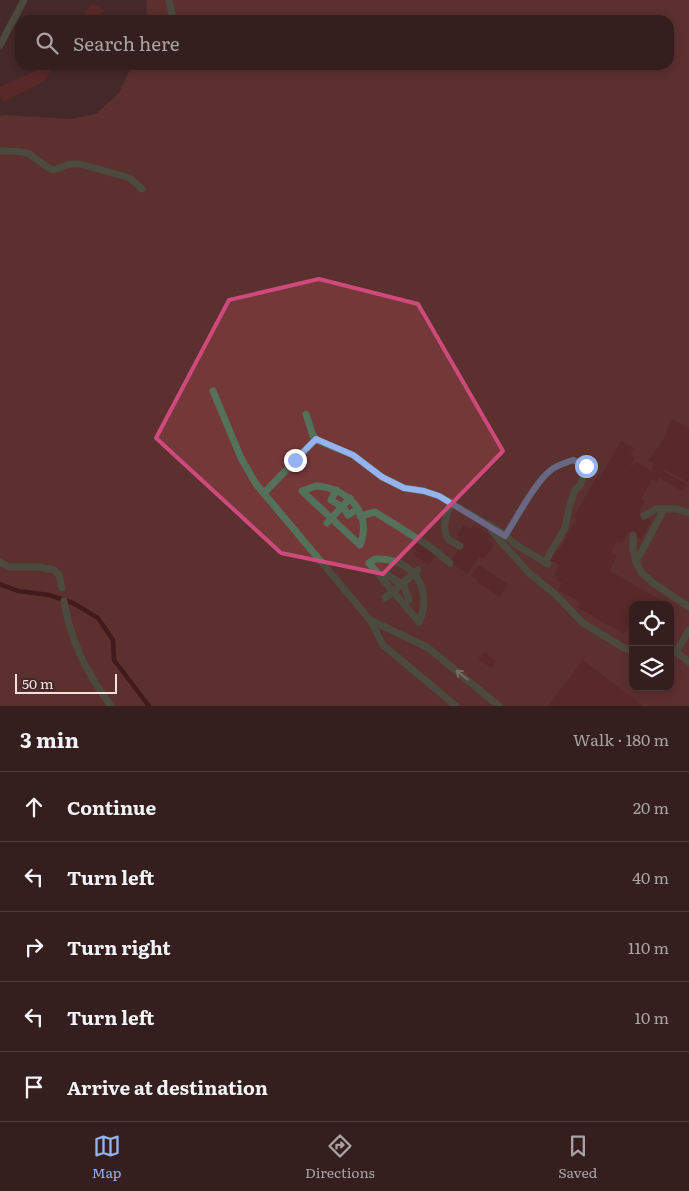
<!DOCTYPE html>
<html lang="en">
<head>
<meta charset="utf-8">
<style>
	body { margin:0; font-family:Literata,serif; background:#3c2727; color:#f1f3f6 }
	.controls { position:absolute; right:15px; bottom:15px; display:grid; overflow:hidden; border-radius:10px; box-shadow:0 2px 8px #0003 }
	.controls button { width:45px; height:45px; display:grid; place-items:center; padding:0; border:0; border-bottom:1px solid #4e3d3c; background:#341f1e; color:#f1f3f6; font:25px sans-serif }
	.scale { position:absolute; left:15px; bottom:12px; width:102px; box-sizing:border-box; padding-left:5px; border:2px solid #f2dfde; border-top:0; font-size:14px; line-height:18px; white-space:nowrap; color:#f2dfde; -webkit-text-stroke:4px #452928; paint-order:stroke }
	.stop { position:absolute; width:15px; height:15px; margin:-11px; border:4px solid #95b2f1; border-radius:50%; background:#fff }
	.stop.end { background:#95b2f1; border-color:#fff; box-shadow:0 1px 5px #0008 }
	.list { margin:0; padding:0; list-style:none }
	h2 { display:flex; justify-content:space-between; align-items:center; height:65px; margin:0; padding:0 20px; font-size:21px }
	h2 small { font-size:16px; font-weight:400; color:#a9a2a4 }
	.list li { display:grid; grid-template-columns:32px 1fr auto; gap:15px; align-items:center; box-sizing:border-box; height:70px; padding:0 20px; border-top:1px solid #4e3d3c }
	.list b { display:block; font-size:19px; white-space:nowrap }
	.list em { font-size:16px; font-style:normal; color:#a9a2a4 }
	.icon { flex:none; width:28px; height:28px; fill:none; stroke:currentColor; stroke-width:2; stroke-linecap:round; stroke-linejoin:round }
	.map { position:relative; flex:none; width:689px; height:706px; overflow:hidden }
	.search { position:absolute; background:#341f1e; box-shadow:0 2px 8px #0003; left:15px; right:15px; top:15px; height:55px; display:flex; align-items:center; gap:12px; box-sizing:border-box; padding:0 18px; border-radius:15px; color:#a9a2a4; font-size:19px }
	.sheet { height:415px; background:#341f1e }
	nav { display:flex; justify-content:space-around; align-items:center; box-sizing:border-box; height:70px; border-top:1px solid #4e3d3c; background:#341f1e; font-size:14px; color:#a9a2a4 }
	nav a { display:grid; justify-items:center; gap:2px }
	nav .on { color:#95b2f1 }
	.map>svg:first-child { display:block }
	.green { fill:#753839; fill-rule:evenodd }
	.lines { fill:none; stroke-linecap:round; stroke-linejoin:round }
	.stream { stroke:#41080e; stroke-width:4.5 }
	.building { fill:#722629 }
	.lane { stroke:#54715a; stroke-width:7 }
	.oneway { stroke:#bbb8b0 }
	.route { stroke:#95b2f1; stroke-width:6 }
	.marked { fill:none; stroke:#ce4a7c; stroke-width:4; stroke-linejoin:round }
</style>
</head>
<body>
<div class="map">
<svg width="689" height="706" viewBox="0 0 689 706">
	<rect width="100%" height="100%" fill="#452928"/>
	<path class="green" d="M147 0H689V706H0V116L4 115 70 119 96 114 119 93 132 65H669V20H146ZM633 605H670V687H633Z"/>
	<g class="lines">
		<polyline class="stream" points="0,584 18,591 49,595 73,603 98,618 113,640 114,660 149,706"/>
	</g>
	<g class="building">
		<polygon points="92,3 104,10 98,20 81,20"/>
		<polygon points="39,65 54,65 44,82 3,102 0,96 0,87 35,71"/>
		<polygon points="672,419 689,428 689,483 664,469 663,471 687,484 682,491 659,478 657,482 652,479 641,499 645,501 639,513 651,520 641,539 628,532 622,543 617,541 611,553 617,556 610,571 662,601 660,605 633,605 633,618 624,634 577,607 580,602 558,590 562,583 557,580 558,577 554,575 559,565 550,560 557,549 559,551 577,518 574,516 598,475 601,476 621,441 634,448 630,454 635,457 630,465 632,466 636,462 651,470 654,463 649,460 668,432 666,431"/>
		<polygon points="464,525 471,529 474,525 492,536 489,541 494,544 484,559 479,556 468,574 450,562 461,546 456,543 460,537 457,535"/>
		<polygon points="415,541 437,553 429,565 414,555 417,551 411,547"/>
		<polygon points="479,565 508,584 499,597 477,582 478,580 471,576"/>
		<polygon points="484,652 496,661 492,668 478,659"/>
		<polygon points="583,660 643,706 548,706"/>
	</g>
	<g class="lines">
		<g class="lane">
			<polyline points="169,0 173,19"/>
			<polyline points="0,45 24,0"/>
			<path d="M0 151C9 151 20 150 29 154 37 158 43 166 53 170L70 164H80L130 178 142 189"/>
			<polyline points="213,391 241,458 256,484 370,620 383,645 456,706"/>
			<polyline points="306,414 313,436 319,441 353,455 382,477 404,488 424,491 439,496 498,530 518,546 548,564"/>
			<path d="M316 486C347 488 373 513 360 545L302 491Z"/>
			<polyline points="336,490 331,500 344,508 348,515 358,509"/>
			<polyline points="264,493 316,439"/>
			<path d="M451 504C446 514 441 530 449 540 452 542 457 544 460 546"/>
			<polyline points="689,513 677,509 664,509 636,562 642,573 653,583 689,607"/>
			<polyline points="360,516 375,512 429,546 450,563"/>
			<polyline points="644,516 656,509 664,509"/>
			<polyline points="327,523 350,498"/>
			<polyline points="491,529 502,543 530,574 555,594 583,623 624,648 633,651"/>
			<polyline points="633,535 633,550 636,562"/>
			<path d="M505 536C516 519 536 481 551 470 557 465 565 463 573 460L586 466 581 484 575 490 569 508 565 528 545 562"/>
			<path d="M375 559C412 557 434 588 419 622L369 563Z"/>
			<polyline points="0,562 9,567 38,567 54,570 59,575 62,588"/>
			<polyline points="388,575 404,586 409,600"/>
			<polyline points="385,598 418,570"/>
			<path d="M64 601C70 640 87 674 111 706"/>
			<polyline points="370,620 427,647 499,706"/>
			<polyline points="689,630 676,652 689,662"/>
		</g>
	</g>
	<defs><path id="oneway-shaft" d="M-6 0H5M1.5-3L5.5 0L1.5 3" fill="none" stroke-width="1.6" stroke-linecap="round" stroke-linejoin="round" transform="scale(1.25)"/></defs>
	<use class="oneway" href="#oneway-shaft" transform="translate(462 675) rotate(-141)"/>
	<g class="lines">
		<path class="route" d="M295 460 316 439 353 455 382 477 404 488 424 491 439 496 505 536C516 519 536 481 551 470 557 465 565 463 573 460L586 466"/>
	</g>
	<path d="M0 0H689V706H0ZM319 279 418 304 503 451 383 574 281 553 156 438 229 300Z" fill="#452928" fill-opacity=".55" fill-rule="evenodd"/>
	<path class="marked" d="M319 279 418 304 503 451 383 574 281 553 156 438 229 300Z"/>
</svg>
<div class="controls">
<button><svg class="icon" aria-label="locate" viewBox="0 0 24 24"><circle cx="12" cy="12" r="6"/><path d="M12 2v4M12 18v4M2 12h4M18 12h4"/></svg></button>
<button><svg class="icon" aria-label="layers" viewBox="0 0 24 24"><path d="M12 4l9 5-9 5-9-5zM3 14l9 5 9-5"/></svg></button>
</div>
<div class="scale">50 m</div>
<div class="stop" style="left:586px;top:466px"></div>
<div class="stop end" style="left:295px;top:460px"></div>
<div class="search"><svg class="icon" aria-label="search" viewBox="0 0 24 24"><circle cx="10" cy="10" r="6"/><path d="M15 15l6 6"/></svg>Search here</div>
</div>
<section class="sheet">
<h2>3 min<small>Walk · 180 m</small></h2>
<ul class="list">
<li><svg class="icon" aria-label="ahead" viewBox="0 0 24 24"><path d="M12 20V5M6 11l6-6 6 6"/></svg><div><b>Continue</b></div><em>20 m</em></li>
<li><svg class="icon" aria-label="left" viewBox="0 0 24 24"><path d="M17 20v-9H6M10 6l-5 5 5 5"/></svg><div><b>Turn left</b></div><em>40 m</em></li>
<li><svg class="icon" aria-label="right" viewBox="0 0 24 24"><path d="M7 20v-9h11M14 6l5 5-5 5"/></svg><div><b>Turn right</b></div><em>110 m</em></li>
<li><svg class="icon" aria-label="left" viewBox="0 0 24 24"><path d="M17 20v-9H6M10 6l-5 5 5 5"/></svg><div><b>Turn left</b></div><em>10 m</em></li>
<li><svg class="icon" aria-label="arrive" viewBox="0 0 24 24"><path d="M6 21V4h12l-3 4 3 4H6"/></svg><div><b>Arrive at destination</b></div></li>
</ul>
</section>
<nav>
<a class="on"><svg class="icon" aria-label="map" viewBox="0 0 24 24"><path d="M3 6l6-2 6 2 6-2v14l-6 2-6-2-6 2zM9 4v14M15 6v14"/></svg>Map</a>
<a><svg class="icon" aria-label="directions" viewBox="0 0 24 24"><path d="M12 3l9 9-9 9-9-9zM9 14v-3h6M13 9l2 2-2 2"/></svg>Directions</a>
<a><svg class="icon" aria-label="saved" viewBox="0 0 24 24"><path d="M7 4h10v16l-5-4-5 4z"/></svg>Saved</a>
</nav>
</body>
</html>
